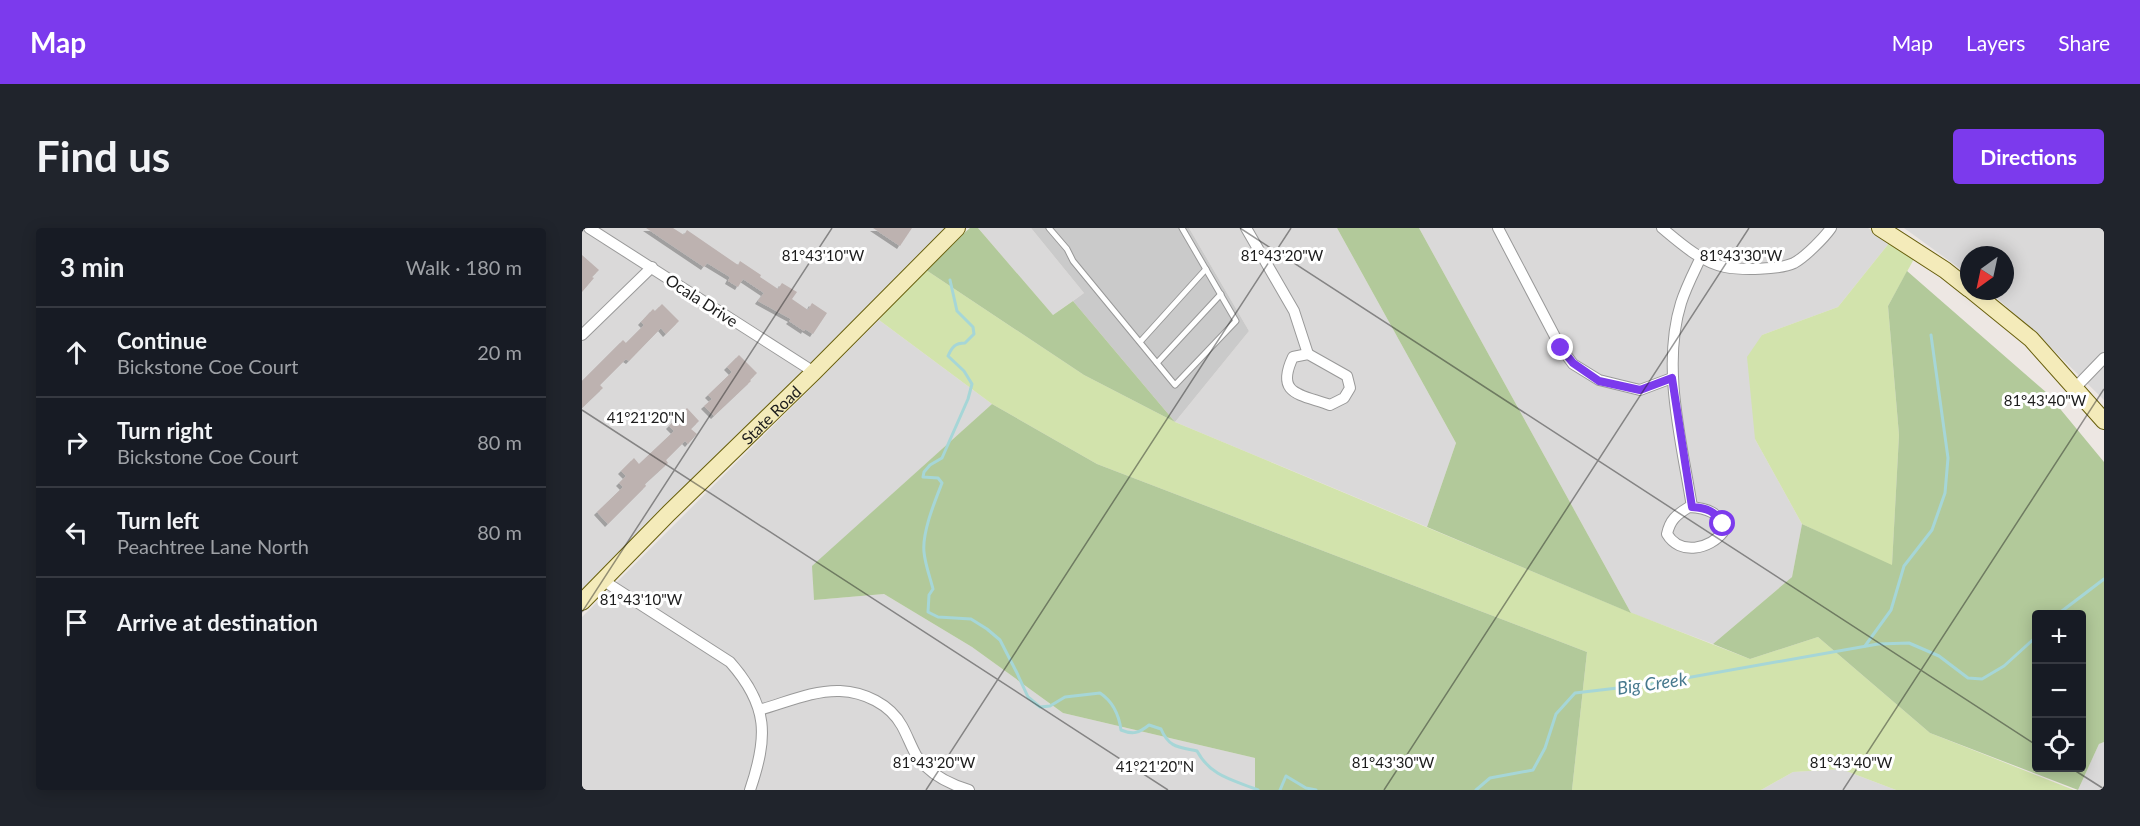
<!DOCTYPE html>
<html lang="en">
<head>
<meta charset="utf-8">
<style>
	body { margin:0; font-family:Lato,sans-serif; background:#20242c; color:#f1f3f6 }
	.controls { position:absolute; right:18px; bottom:18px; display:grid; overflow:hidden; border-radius:6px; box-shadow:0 3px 15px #0003 }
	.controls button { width:54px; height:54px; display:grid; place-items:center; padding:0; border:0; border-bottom:2px solid #363941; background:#171b24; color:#f1f3f6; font:30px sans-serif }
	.compass { position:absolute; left:1378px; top:18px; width:54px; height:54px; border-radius:50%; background:#171b24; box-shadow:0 3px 15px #0003; rotate:213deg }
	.stop { position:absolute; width:18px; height:18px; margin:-14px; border:4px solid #7c3aed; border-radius:50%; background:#fff }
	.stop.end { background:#7c3aed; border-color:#fff; box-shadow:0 2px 6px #0008 }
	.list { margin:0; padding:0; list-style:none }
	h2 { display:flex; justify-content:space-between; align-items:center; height:78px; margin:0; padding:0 24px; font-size:26px }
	h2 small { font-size:20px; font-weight:400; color:#9ea1a6 }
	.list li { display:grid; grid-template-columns:39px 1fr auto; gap:18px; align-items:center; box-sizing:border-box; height:90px; padding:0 24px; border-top:2px solid #363941 }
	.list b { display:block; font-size:22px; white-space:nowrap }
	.list p { margin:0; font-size:20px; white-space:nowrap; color:#9ea1a6 }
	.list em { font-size:20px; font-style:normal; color:#9ea1a6 }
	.icon { flex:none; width:33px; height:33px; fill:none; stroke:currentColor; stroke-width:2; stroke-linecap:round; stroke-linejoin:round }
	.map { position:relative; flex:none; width:1522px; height:562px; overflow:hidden; border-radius:6px }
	header { display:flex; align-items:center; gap:36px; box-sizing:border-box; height:84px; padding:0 30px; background:#7c3aed; color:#fff }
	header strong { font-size:28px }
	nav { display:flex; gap:33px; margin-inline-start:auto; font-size:21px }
	.intro { display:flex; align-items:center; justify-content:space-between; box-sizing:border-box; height:144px; padding:0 36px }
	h1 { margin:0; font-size:42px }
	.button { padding:15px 27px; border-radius:6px; background:#7c3aed; color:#fff; font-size:21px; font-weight:700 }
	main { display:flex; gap:36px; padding:0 36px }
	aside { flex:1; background:#171b24; border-radius:6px; box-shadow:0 3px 15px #0003 }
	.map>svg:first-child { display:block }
	.residential { fill:#dad9d9 }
	.religious { fill:#cacaca }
	.grass { fill:#d2e3ac }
	.forest { fill:#b2c99a; fill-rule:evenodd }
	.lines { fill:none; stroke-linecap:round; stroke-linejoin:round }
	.stream { stroke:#a6d6d7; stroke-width:3 }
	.building { fill:#bdb2b0; filter:url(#shadow) }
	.lane-casing { stroke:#999; stroke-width:7 }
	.street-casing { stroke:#999; stroke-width:12 }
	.secondary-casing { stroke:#69600d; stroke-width:18 }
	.lane { stroke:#fff; stroke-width:5 }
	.street { stroke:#fff; stroke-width:10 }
	.secondary { stroke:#f4ebba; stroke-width:16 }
	.route { stroke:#7c3aed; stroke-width:8 }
	.ticks { fill:none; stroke:#1c1c1c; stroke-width:1.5; stroke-opacity:0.45 }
	.labels { text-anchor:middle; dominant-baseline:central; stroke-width:6; stroke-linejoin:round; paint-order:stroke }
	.street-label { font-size:16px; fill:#1c1c1c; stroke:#fff }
	.water-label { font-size:18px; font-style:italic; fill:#47798e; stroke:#fff }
	.ticks-label { font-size:15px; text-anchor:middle; fill:#1c1c1c; stroke:#fff; stroke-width:6; stroke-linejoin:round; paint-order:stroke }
</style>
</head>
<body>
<header>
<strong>Map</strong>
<nav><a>Map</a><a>Layers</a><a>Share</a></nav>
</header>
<div class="intro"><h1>Find us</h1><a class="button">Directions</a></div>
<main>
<aside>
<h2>3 min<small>Walk · 180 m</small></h2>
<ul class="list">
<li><svg class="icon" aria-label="ahead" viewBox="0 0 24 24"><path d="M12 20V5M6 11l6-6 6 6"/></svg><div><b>Continue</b><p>Bickstone Coe Court</p></div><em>20 m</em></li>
<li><svg class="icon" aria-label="right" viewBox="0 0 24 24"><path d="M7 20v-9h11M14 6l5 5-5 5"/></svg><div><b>Turn right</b><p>Bickstone Coe Court</p></div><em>80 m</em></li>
<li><svg class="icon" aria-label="left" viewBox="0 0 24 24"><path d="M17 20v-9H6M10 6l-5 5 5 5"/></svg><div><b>Turn left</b><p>Peachtree Lane North</p></div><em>80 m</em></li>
<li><svg class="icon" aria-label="arrive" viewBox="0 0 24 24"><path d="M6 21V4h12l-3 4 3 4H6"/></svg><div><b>Arrive at destination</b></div></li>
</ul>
</aside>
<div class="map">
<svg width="1522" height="562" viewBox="0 0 1522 562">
	<defs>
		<filter id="shadow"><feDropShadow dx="-3" dy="3" stdDeviation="0" flood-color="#0004"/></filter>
	</defs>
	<rect width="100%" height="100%" fill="#ede7e3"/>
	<g class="residential">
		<polygon points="0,0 370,0 304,61 0,361"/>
		<polygon points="396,0 449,0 502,65 471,87"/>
		<polygon points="607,0 755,0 874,215 845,299 593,194 667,103"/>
		<polygon points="837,0 1286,0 1308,14 1256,79 1180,107 1173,211 1220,296 1210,349 1131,416 1049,385"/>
		<polygon points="1322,0 1522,0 1522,172 1457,108 1407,63 1423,63 1423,27 1387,27 1387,47"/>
		<polygon points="297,92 410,176 231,338 232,372 302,366 390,419 481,485 673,530 673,562 0,562 0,389"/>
		<polygon points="1522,514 1522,562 1496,562 1517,516"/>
		<polygon points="1259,541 1314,562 1179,562 1211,544"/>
	</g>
	<polygon class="religious" points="449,0 607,0 667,103 593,194 491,73 502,65"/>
	<g class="grass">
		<polygon points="1308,14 1332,31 1306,78 1317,207 1310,338 1220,296 1173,211 1165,129 1180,107 1256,79"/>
		<polygon points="341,40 502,147 593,194 1040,381 1168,431 1236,409 1348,505 1492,562 1314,562 1259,541 1211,544 1179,562 990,562 1005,424 515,236 410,176 297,92"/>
	</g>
	<g class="forest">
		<polygon points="388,0 396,0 471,87 491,73 593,194 502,147 341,40"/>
		<polygon points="755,0 837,0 1049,385 845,299 874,215"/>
		<path d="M1325 43 1465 165 1522 234V514L1517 516 1496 562 1348 505 1236 409 1168 431 1131 416 1210 349 1220 296 1310 337 1317 207 1306 78ZM1500 386V540H1454V386Z"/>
		<polygon points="410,176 515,236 1005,424 990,562 673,562 673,530 481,485 390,419 302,366 232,372 230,338"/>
	</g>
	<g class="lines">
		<g class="stream">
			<path d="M368 52 375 83 391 99 392 106 383 115C373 115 370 119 366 128L382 143 390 156 386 171 360 230 348 237 342 244 341 249 356 250 360 255C353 273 340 304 342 324 343 336 348 349 351 361L347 367 346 384 356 389 389 391 405 401 418 412 435 445 446 469 458 479 468 478 483 469 518 465C530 473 537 487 539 502 551 507 557 505 567 497L579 501C587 520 597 519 615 523 629 549 652 552 676 562"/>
			<polyline points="1476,386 1522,351"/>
			<polyline points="1283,418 1309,382 1322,338 1350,302 1363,265 1366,230 1349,107"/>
			<polyline points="698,562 704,548 724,560 734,562"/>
			<polyline points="894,562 908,550 951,542 963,520 974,486 993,465 1070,456 1296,416 1327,415 1357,428 1386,450 1400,451 1422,438 1454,409"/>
		</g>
	</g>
	<g class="building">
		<polygon points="64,0 91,0 102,7 105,2 156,37 158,33 179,47 178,49 196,61 200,55 215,64 210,71 226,82 230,75 245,85 231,106 223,101 222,103 207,93 209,91 176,73 182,65 161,51 156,59 146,53 148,49 125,35 122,39"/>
		<polygon points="291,0 330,0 318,18"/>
		<polygon points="0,27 17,42 10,49 12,50 0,64"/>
		<polygon points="80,76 97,93 84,106 79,100 47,133 44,131 18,157 21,160 0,180 0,153 41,112 44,115 62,97 59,94 71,81 73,83"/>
		<polygon points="157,127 175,145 168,152 169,153 132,188 122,178 130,171 126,167 150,144 145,139"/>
		<polygon points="105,180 117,193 109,201 115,206 106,216 103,213 84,232 86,235 63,256 64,258 26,296 15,284 41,259 37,255 44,248 39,243 52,230 57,236 92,203 87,198"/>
	</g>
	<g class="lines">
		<g class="lane-casing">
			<g id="lane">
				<polyline points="467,0 485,21 491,33 593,157 654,93 600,0"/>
				<polyline points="558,114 624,41"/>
				<polyline points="575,135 639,66"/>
			</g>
		</g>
		<g class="street-casing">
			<g id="street">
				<polyline points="7,0 232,144"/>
				<polyline points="664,0 712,83 726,126"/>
				<polyline points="916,0 979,120 991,136 1017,152 1058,162 1090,150"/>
				<path d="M1080 0C1098 15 1119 34 1143 39 1159 42 1197 42 1212 35 1223 29 1242 10 1249 0"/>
				<polyline points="0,107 70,39"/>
				<path d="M726 126 765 148 768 160 762 170 748 177C718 166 693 167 711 129Z"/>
				<polyline points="1493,160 1522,130"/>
				<path d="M1107 279C1124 280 1140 284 1141 304 1128 321 1098 328 1085 306 1088 292 1094 287 1107 279Z"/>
				<path d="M1110 279C1100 215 1079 139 1099 75 1104 59 1112 44 1119 29"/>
				<path d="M22 353 148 434C187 478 186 509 168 562"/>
				<path d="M177 482C203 475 231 462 258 463 282 464 308 476 320 498 325 507 329 518 334 527 346 545 367 556 387 562"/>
			</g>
		</g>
		<g class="secondary-casing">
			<g id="secondary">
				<polyline points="1298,0 1363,42 1387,61"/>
				<polyline points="1390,63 1449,111 1522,193"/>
				<path id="s1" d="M0 374 87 285 232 144 375 0"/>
			</g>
		</g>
		<use href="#lane" class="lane"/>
		<use href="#street" class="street"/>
		<use href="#secondary" class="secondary"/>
	</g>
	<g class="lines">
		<path class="route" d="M979 120 991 135 1017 153 1058 162 1090 150 1110 279C1125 280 1133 283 1141 296"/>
	</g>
	<path class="ticks" d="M658 0 1454 517M0 182 586 562M0 384 250 0M1489 540 1522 561M344 562 709 0M802 562 1167 0M1261 562 1522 161"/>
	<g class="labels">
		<g class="street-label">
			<text transform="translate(120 72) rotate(33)">Ocala Drive</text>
			<text stroke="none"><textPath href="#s1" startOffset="266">State Road</textPath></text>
		</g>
		<g class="water-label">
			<text transform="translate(1070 455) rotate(-8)">Big Creek</text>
		</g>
	</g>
	<g class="ticks-label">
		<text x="241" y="33">81°43'10"W</text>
		<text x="700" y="33">81°43'20"W</text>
		<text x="1159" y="33">81°43'30"W</text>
		<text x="1463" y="178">81°43'40"W</text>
		<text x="64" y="195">41°21'20"N</text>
		<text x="59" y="377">81°43'10"W</text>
		<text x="352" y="540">81°43'20"W</text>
		<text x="811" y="540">81°43'30"W</text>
		<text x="1269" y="540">81°43'40"W</text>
		<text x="573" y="544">41°21'20"N</text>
	</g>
</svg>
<div class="controls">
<button>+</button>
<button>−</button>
<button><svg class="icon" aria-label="locate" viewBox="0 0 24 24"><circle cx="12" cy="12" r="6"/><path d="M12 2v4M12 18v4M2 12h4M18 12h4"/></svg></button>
</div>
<svg class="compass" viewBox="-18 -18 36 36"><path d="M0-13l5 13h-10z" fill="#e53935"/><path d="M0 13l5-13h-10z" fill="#9ea1a6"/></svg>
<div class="stop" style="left:1141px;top:296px"></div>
<div class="stop end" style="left:979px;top:120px"></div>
</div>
</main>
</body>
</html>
